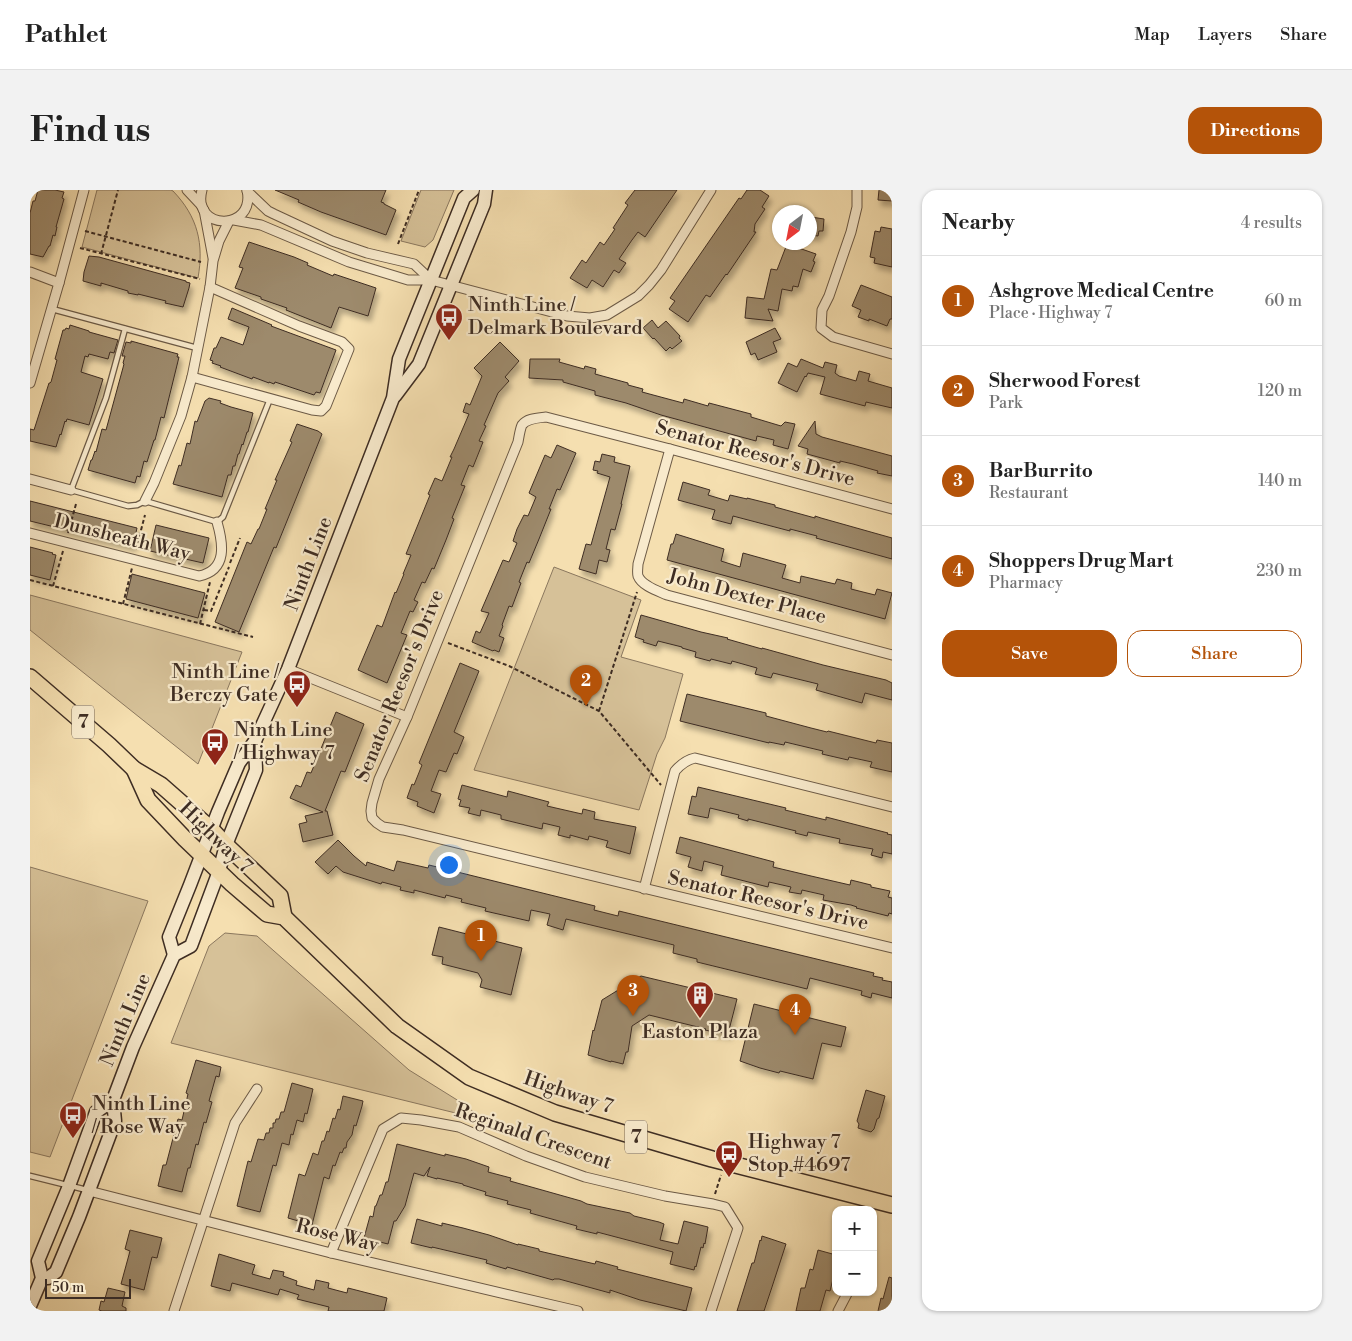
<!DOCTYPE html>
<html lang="en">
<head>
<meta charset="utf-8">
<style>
	body { margin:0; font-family:"Libre Bodoni",serif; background:#f2f2f2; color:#222 }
	.controls { position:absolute; right:15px; bottom:15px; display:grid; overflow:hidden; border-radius:10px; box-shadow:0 1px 4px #0004 }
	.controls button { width:45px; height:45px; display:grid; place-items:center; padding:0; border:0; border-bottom:1px solid #e0e0e0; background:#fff; color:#222; font:25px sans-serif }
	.compass { position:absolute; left:742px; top:15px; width:45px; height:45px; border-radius:50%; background:#fff; box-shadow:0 1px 4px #0004; rotate:212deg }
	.scale { position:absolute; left:15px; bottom:12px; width:86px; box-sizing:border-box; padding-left:5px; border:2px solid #3e2d23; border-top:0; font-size:14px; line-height:18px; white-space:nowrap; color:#3e2d23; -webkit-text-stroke:4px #f8eacc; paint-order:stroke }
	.you { position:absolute; left:418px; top:674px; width:18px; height:18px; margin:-12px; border:4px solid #fff; border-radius:50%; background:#1a73e8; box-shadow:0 0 0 8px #1a73e833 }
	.badge { display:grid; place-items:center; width:32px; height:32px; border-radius:50%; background:#b45309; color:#fff; font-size:16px; font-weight:700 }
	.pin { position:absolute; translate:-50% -41px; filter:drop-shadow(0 1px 2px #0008) }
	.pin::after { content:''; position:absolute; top:26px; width:18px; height:15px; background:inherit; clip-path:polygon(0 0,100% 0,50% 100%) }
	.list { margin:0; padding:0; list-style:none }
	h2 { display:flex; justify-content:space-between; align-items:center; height:65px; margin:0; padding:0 20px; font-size:21px }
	h2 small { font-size:16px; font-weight:400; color:#767676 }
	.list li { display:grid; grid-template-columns:32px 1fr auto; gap:15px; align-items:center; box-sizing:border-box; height:90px; padding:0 20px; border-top:1px solid #e0e0e0 }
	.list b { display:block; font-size:19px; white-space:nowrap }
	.list p { margin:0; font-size:16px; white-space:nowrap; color:#767676 }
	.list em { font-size:16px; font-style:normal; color:#767676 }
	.actions { display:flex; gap:10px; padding:15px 20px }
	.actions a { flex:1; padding:11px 0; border:1px solid #b45309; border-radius:15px; text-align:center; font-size:18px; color:#b45309 }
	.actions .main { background:#b45309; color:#fff }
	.map { position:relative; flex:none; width:862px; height:1121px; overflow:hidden; border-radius:15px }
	header { display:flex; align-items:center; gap:30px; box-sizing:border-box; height:70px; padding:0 25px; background:#fff; border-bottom:1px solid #e0e0e0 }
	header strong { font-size:24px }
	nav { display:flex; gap:28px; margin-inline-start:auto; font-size:18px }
	.intro { display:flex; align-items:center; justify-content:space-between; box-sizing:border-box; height:120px; padding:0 30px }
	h1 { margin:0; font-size:35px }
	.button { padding:12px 22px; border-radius:15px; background:#b45309; color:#fff; font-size:18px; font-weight:700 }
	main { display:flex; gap:30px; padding:0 30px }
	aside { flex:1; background:#fff; border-radius:15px; box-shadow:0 1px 4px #0004 }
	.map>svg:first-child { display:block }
	.green { fill:#d6c198; stroke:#8a775e }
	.building { fill:#9d8a6c; stroke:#3e2d23; filter:url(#shadow) }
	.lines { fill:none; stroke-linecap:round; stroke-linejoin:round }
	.service-casing { stroke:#6c5a46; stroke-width:7 }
	.minor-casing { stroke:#6c5a46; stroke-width:11 }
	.secondary-casing { stroke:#3e2d23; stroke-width:15 }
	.primary-casing { stroke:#3e2d23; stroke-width:18 }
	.path { stroke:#3e2d23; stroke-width:2; stroke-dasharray:4 2.5; stroke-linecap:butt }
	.service { stroke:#f8eacc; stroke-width:4.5 }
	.minor { stroke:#f8eacc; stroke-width:9 }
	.secondary { stroke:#f8eacc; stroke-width:12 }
	.primary { stroke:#f5dfb0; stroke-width:15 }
	.labels { text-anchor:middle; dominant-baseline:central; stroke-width:4.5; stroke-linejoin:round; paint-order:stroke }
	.shield { fill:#f8eacc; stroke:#766656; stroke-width:1 }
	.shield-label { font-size:19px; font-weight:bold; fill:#3e2d23 }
	.poi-label { font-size:20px; fill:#3e2d23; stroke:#f8eacc; text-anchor:start }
	.street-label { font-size:20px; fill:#3e2d23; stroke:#f8eacc }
</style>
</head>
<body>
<header>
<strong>Pathlet</strong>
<nav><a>Map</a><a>Layers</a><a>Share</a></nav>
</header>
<div class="intro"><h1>Find us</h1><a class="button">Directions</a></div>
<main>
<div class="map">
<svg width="862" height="1121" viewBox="0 0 862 1121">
	<defs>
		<filter id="shadow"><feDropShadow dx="3" dy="5.5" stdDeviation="2.5" flood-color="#0004"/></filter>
	</defs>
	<rect width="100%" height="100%" fill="#f5dfb0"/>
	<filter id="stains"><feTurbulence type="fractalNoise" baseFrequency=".004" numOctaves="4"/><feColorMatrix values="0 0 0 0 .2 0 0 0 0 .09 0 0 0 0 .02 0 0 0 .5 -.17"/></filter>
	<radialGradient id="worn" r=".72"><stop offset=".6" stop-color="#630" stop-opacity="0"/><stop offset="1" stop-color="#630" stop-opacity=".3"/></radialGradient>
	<g class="green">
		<path d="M67 0H141L143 1C168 27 174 54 168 88L52 57Z"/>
		<polygon points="391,0 424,0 403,50 395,57 371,51"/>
		<polygon points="524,377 611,410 591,467 653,484 635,548 627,564 609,620 444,580"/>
		<polygon points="0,405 212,462 168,574 0,440"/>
		<polygon points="0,677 118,711 20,967 0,962"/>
		<polygon points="195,743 227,746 379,880 432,913 454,930 141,853 179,756"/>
	</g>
	<g class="building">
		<polygon points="8,0 25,0 34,2 32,8 34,9 26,37 27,37 25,46 23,45 20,56 19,56 13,67 0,64 0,23 3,11 5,11"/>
		<polygon points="245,0 356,0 351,12 354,13 354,14 366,20 356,45 291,22 268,12 269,10"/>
		<polygon points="605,0 647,0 615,47 608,42 602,50 589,69 596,73 589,83 584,80 573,97 562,90 557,98 540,88 552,70 556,73 570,52 574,55 585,39 583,38 598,15 595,13"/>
		<polygon points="717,0 730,0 739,6 732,17 735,19 725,34 724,42 726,42 697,85 696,84 680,107 676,105 658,132 639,119 645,111 640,108 709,8 711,9"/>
		<polygon points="849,0 862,0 862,11 848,10"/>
		<polygon points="781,27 794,29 793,41 789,41 788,46 780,45 780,28 781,28"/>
		<polygon points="851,37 862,39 862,77 844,73 845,68 840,67 845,41 850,42"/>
		<polygon points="219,52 264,67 278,73 277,75 303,86 304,84 346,98 338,126 309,117 301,138 256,120 257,118 231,109 231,107 205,98 213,78 209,77"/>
		<polygon points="757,54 786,64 783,71 785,72 781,82 773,79 768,97 763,96 762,101 752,99 748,121 738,119 743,131 715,128 717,107 734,109 741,79 747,80"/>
		<polygon points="59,66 69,67 156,91 156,92 160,93 159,98 153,117 135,113 136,111 108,104 108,105 98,103 98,101 71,93 71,96 53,91 54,82"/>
		<polygon points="831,95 862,107 862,129 860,129 857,136 839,129 839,131 828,127 831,120 822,116"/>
		<polygon points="202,118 242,135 241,136 306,160 290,203 286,202 284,205 245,192 244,194 239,192 239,193 223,187 222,189 190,177 191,176 182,173 183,171 180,170 184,158 186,158 191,147 213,155 219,137 198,129"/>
		<polygon points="622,130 628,138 636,131 650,146 649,148 652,151 642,159 640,157 636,161 624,148 623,149 613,138"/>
		<polygon points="40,135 59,141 59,142 88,150 84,163 80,162 78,169 59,164 58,167 55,166 51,182 73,189 59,235 37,229 36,232 35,231 31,245 30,244 26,257 0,251 0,239 4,240 19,193 20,193 21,192 27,170 25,169 33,140 35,140 36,138 39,139"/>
		<polygon points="745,138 751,149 743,152 747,162 728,170 725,163 721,165 716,152"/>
		<polygon points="101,151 148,164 147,167 149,167 134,228 131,227 125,250 124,250 117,272 114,271 110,287 107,286 105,293 58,280 61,270 62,270 65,261 66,262 72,239 76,240 94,174 93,173 95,166 92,166 96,152 101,153"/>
		<polygon points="470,152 489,171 475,187 479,191 468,203 454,235 456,236 449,251 453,252 443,277 439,275 431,295 435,296 422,328 424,329 416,350 404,379 402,378 395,393 392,392 384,410 388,412 383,422 380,421 371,443 377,445 357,493 328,480 347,435 352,437 365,402 366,403 374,384 373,384 381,365 376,364 400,305 398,304 405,288 412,291 422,267 420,267 424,259 439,224 433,222 436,213 440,215 452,186 444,178"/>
		<polygon points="500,169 530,169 529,172 554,179 555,176 566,179 565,184 598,193 598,195 613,199 612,202 653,213 654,209 678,216 679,213 721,224 721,227 751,236 755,232 765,234 758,259 743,255 744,250 727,246 726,251 631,225 596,213 565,205 565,201 533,192 533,190 499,188"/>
		<polygon points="771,169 793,178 795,172 807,175 805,183 809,186 826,191 829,181 840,184 838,191 862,198 862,218 836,212 835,216 790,204 795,187 778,183 776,187 775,186 767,202 748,193 758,173 767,177"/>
		<polygon points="179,208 191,211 190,213 201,217 223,223 218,242 217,242 213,255 212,254 209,264 208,264 205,276 203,276 201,285 198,285 192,307 143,294 149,275 151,276 157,253 160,254 165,231 167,232 175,211"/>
		<polygon points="785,231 786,244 792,247 862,266 862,286 847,283 848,281 823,274 810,271 810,273 777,264 778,259 768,256"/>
		<polygon points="267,234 288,241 292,244 261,321 246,358 244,357 209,442 185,432 217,352 221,354 228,339 229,339 237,319 235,319 247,290 245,290 262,252 260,251"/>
		<polygon points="527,255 546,263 530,300 527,299 519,319 521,319 509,349 499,373 497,372 489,392 491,393 482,417 479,416 472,435 473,436 469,446 474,448 469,462 464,460 463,461 442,452 446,441 450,443 459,423 451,421 473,370 479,372 487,353 483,351 487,339 494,325 498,326 506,307 499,303 515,265 521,268"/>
		<polygon points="572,264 585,267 584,272 600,276 591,314 592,314 585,340 581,339 576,359 580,360 577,372 569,370 566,384 549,379 556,354 561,355 580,287 567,283 568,281 563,280 565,271 570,272"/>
		<polygon points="653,292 680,300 678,305 698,311 700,305 717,309 717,308 745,315 745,317 785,328 785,326 791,328 862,348 862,369 786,348 787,346 760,339 760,341 703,326 701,334 682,329 685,320 648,310"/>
		<polygon points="0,311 107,338 103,356 0,331"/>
		<polygon points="126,335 179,348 173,373 120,361"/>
		<polygon points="646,344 694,359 691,371 710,377 713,363 756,375 752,388 770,393 771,386 805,394 807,389 822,393 821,399 845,405 847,399 862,403 855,429 637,370 641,354 643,354"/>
		<polygon points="0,357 23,363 22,364 26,365 20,390 0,385"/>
		<polygon points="102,384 175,403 168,428 96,409"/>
		<polygon points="611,425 671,442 698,448 697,449 732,459 732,458 793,475 856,490 862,493 862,510 835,503 832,513 786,500 788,494 743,483 741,488 725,484 727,478 702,471 701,474 681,469 680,471 665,467 666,462 652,458 652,457 628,451 626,456 613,452 614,450 605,447"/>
		<polygon points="430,473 449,481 424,542 434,547 427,564 424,563 416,582 409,580 401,601 411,604 404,623 387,616 388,612 377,608 382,594 384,595 392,575 389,573"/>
		<polygon points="657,504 736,523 736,526 781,538 797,542 798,541 846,553 847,550 862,553 862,582 840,577 842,572 819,567 818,570 792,564 793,561 755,552 754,555 739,552 739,553 650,531"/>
		<polygon points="306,522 334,534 315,582 311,581 295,621 297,621 303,645 273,652 269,634 277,632 275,626 293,622 260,608 266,595 271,597 277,582 281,583"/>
		<polygon points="432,595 477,607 478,601 519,612 517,616 552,624 553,619 565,622 564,629 606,637 600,664 576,657 578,651 559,646 558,650 540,645 540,648 528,645 530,637 513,633 512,639 471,629 471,625 451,620 450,626 438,623 440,618 429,616 431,610 428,609"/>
		<polygon points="668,597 756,618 755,620 796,630 796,627 858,643 857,644 862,645 862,664 853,662 852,668 841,665 843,659 809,653 810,649 778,642 777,646 765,643 766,641 718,629 718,631 708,628 709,625 680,618 678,628 658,624 662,606 666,607"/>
		<polygon points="650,647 744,672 743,677 781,686 820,695 821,690 841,695 841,697 860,701 858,707 862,708 862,724 859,723 858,726 826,718 827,717 821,715 793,710 794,705 772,700 771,704 759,702 761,697 739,692 738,697 691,685 693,676 674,671 672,681 658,677 661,667 646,663"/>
		<polygon points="308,650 324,666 336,676 337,672 364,681 367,671 398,678 399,675 565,716 564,720 588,726 589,721 844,783 843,786 853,788 852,790 862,792 862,808 842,803 841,808 831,805 832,801 780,788 777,799 761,795 667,772 667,769 643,763 644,755 536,729 533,740 517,735 520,724 501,720 499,731 455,721 456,718 431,712 432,709 416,705 415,708 384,700 384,703 370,700 371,697 352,692 351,694 313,682 306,676 298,684 285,672"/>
		<polygon points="409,737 492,758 481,805 450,797 452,790 448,783 412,774 413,767 402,765"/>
		<polygon points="611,786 707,809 698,844 688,842 688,843 675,840 676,839 619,825 602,836 598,862 596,862 593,874 581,871 581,872 558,865 563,840 564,841 572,810"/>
		<polygon points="724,814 816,837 811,857 792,853 783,889 750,881 749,883 730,878 710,871"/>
		<polygon points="166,870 191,877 189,887 186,886 179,911 182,912 176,933 174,932 168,955 166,954 160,978 158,978 152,1002 128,996 133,975 136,975 148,929 152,930 158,904 156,903"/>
		<polygon points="262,893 283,899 277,924 275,923 273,932 267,930 263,945 261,944 259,955 252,953 246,976 243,975 230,1022 207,1016 218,971 221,972 228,949 234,950 236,943 239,943 240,938 243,938 243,933 245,933 246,929 249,929 251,922 254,922"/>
		<polygon points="836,900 855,906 849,928 847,929 844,939 841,942 828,938 829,934 827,931"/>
		<polygon points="313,906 333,911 332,916 326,936 324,935 322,945 317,952 316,958 314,958 312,963 310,962 305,976 303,975 299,989 294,987 282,1035 258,1028 269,984 275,986 283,963 288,965 292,951 294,951 297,941 299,942 303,928 305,929 308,919 310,920"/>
		<polygon points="367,954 415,966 415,964 436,969 459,977 458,982 481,988 480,991 551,1011 557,1014 600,1023 604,1026 629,1032 634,1034 630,1050 648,1054 654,1031 678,1037 675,1054 674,1053 673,1058 671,1057 666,1077 665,1076 664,1080 640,1074 643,1062 567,1042 567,1044 546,1039 547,1036 500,1023 501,1020 477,1014 478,1011 455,1005 456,1002 433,995 433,994 407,988 407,989 397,986 400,977 394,986 384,983 375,1016 366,1031 364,1031 358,1054 334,1048 340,1026 343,1027 345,1016 346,1016 350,1005 352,1005 356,992 358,992"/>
		<polygon points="387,1029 412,1036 412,1033 433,1038 459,1045 488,1055 488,1054 509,1059 509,1061 539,1068 565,1074 566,1071 588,1077 587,1079 662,1098 656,1121 610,1110 580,1100 580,1103 529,1089 524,1089 523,1090 477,1077 476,1079 456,1073 457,1070 402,1057 402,1058 381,1053"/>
		<polygon points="100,1040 132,1048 127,1068 122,1067 114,1100 91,1094 100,1061 95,1059"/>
		<polygon points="732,1046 756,1054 742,1097 734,1121 707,1121 722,1073 724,1073 730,1050 731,1051"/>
		<polygon points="788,1060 806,1065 806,1077 800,1101 796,1100 790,1121 766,1121 771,1098 775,1098 780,1079 783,1080"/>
		<polygon points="189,1064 225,1075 222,1084 240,1089 243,1080 254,1082 253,1086 267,1091 266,1095 284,1100 286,1090 299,1093 298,1098 317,1103 318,1098 357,1108 354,1121 298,1121 299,1117 267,1109 269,1105 250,1099 248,1105 202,1093 200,1101 181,1096"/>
		<polygon points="859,1087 862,1088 862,1121 848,1121 851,1108 853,1109"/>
		<polygon points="78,1098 95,1102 92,1116 96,1118 96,1121 72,1121 69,1120 71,1111 74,1112"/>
	</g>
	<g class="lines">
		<g class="service-casing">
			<g id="service">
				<polyline points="22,119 167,158"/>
				<polyline points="95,139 76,208 41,300 98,316 107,315 115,311 187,332 193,327 240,209"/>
				<polyline points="0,986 57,1000"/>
			</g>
		</g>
		<g class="minor-casing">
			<g id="minor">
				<polyline points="157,0 172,16"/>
				<path d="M172 0C161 41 226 42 217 0"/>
				<polyline points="827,0 827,17 821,42 799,106 792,120 791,138 803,147 862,164"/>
				<polyline points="217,1 238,21 244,24 302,51 337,63 384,74 401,90"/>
				<polyline points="174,20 183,68"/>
				<polyline points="204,30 231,35 319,72 378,90 401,90 537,126 560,128 577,125 608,106 619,95 631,80 681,0"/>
				<polyline points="0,82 29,93"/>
				<polyline points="162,187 282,220 291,221 296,216 319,159 312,152 269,136 180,97"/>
				<polyline points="0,193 29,93 54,0"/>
				<path d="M640 259 608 374C608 377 607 383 608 386 612 396 628 401 637 405L862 465"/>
				<polyline points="0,289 41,300"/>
				<polyline points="115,311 124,293 151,226 162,187 180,97 183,71 189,51 199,31"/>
				<path d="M862 319 640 259 516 227C508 228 497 228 492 235 490 239 489 247 488 252L377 527 349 589 342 613 341 621 342 628 347 633 353 637 373 640 862 758"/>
				<path d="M0 343 169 386C198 380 193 353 187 332"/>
				<polyline points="258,479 377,527"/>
				<path d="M614 699 645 581C651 574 656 570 665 568L862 617"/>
				<polyline points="59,1001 301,1063 548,1121"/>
				<polyline points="301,1063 353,939 371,928 391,930 429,937 496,966 555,987 635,1006 683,1014 695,1017 708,1038 681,1121"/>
				<polyline points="144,1121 205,933 227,899"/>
				<polyline points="808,1121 818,1102"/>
			</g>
		</g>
		<g class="secondary-casing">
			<g id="secondary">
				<polyline points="365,206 389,174 454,14 456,0"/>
				<polyline points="144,765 139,747 160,695 188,622 209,573 225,551 258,479 363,208 369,169 434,8 443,0"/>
				<polyline points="12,1088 18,1088 26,1082 49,1027 85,931 83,910 103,857 144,765 161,756 189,681 196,655 226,580 225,551"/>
				<polyline points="0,1116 12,1088 8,1071 39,996 66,922 83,910"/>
			</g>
		</g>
		<g class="primary-casing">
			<g id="primary">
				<polyline points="0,487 79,555 104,579 131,595 181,639 196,655 250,706 254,727"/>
				<polyline points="104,579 118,610 155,649 202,694 237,724 254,727 367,836 439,887 525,923 682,969 862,1015"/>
			</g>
		</g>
		<g class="path">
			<polyline points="55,41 171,72"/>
			<polyline points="368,54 389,0"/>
			<polyline points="50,58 170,89"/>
			<polyline points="71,64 88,0"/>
			<polyline points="38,343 46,314"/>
			<polyline points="106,359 115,325"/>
			<polyline points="200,373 210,348"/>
			<polyline points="0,390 223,447"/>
			<polyline points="23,396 33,361"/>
			<polyline points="93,414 102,378"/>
			<polyline points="174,420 181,421 199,377"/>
			<polyline points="170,434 180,392"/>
			<polyline points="418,453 479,476 569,521 631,595"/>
			<polyline points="569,521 607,402"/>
			<polyline points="685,1004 691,985"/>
		</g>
		<use href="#service" class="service"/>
		<use href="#minor" class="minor"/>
		<use href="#secondary" class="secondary"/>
		<use href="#primary" class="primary"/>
	</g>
	<defs>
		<g id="bus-pin" transform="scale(1.4375)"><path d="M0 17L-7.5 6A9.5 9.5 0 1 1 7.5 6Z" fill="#8f2418" stroke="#f8eacc"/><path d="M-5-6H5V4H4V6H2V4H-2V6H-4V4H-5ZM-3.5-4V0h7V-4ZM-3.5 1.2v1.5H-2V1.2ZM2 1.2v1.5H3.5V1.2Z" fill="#fff"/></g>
		<g id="building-pin" transform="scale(1.4375)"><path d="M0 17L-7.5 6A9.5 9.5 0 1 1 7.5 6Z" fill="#8f2418" stroke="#f8eacc"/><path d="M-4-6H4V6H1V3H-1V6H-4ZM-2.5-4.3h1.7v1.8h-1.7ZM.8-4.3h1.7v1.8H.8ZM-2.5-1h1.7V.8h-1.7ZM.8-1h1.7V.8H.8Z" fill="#fff"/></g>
	</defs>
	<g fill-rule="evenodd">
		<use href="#bus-pin" x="419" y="127"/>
		<use href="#bus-pin" x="267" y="494"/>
		<use href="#bus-pin" x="185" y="552"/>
		<use href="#building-pin" x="670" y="805"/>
		<use href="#bus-pin" x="43" y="925"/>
		<use href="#bus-pin" x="699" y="964"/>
	</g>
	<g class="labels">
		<g class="shield">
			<rect x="42" y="515.5" width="22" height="33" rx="4"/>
			<rect x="595" y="930.5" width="22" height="33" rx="4"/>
		</g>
		<g class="shield-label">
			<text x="53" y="532">7</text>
			<text x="606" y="947">7</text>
		</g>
		<g class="poi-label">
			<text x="438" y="115">Ninth Line /<tspan x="438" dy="23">Delmark Boulevard</tspan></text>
			<text x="248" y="482" text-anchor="end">Ninth Line /<tspan x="248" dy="23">Berczy Gate</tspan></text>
			<text x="204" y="540">Ninth Line<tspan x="204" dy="23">/ Highway 7</tspan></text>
			<text x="670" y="842" text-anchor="middle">Easton Plaza</text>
			<text x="62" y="914">Ninth Line<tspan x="62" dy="23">/ Rose Way</tspan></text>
			<text x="718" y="952">Highway 7<tspan x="718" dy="23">Stop #4697</tspan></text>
		</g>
		<g class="street-label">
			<text transform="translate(725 264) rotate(15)">Senator Reesor's Drive</text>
			<text transform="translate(92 348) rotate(14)">Dunsheath Way</text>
			<text transform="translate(279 374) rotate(-69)">Ninth Line</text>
			<text transform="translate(717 407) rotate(15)">John Dexter Place</text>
			<text transform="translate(370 496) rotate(-68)">Senator Reesor's Drive</text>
			<text transform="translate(185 648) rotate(44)">Highway 7</text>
			<text transform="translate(738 711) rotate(13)">Senator Reesor's Drive</text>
			<text transform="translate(96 830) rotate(-67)">Ninth Line</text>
			<text transform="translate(538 903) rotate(19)">Highway 7</text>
			<text transform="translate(503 947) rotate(19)">Reginald Crescent</text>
			<text transform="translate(307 1046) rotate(14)">Rose Way</text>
		</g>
	</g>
	<rect width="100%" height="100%" filter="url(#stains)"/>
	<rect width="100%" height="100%" fill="url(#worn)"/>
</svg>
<div class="controls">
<button>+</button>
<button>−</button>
</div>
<svg class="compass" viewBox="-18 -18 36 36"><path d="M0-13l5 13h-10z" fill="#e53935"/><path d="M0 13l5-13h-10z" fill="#767676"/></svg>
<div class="scale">50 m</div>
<div class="you"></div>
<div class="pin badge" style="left:451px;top:771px">1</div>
<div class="pin badge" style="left:556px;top:516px">2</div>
<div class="pin badge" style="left:603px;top:826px">3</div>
<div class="pin badge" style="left:765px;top:845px">4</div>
</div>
<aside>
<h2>Nearby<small>4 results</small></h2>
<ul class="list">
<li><span class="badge">1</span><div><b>Ashgrove Medical Centre</b><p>Place · Highway 7</p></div><em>60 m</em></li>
<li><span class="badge">2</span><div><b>Sherwood Forest</b><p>Park</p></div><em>120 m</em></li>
<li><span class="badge">3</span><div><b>BarBurrito</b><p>Restaurant</p></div><em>140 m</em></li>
<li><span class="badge">4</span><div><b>Shoppers Drug Mart</b><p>Pharmacy</p></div><em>230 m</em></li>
</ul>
<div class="actions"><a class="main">Save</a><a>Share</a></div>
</aside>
</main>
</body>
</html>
